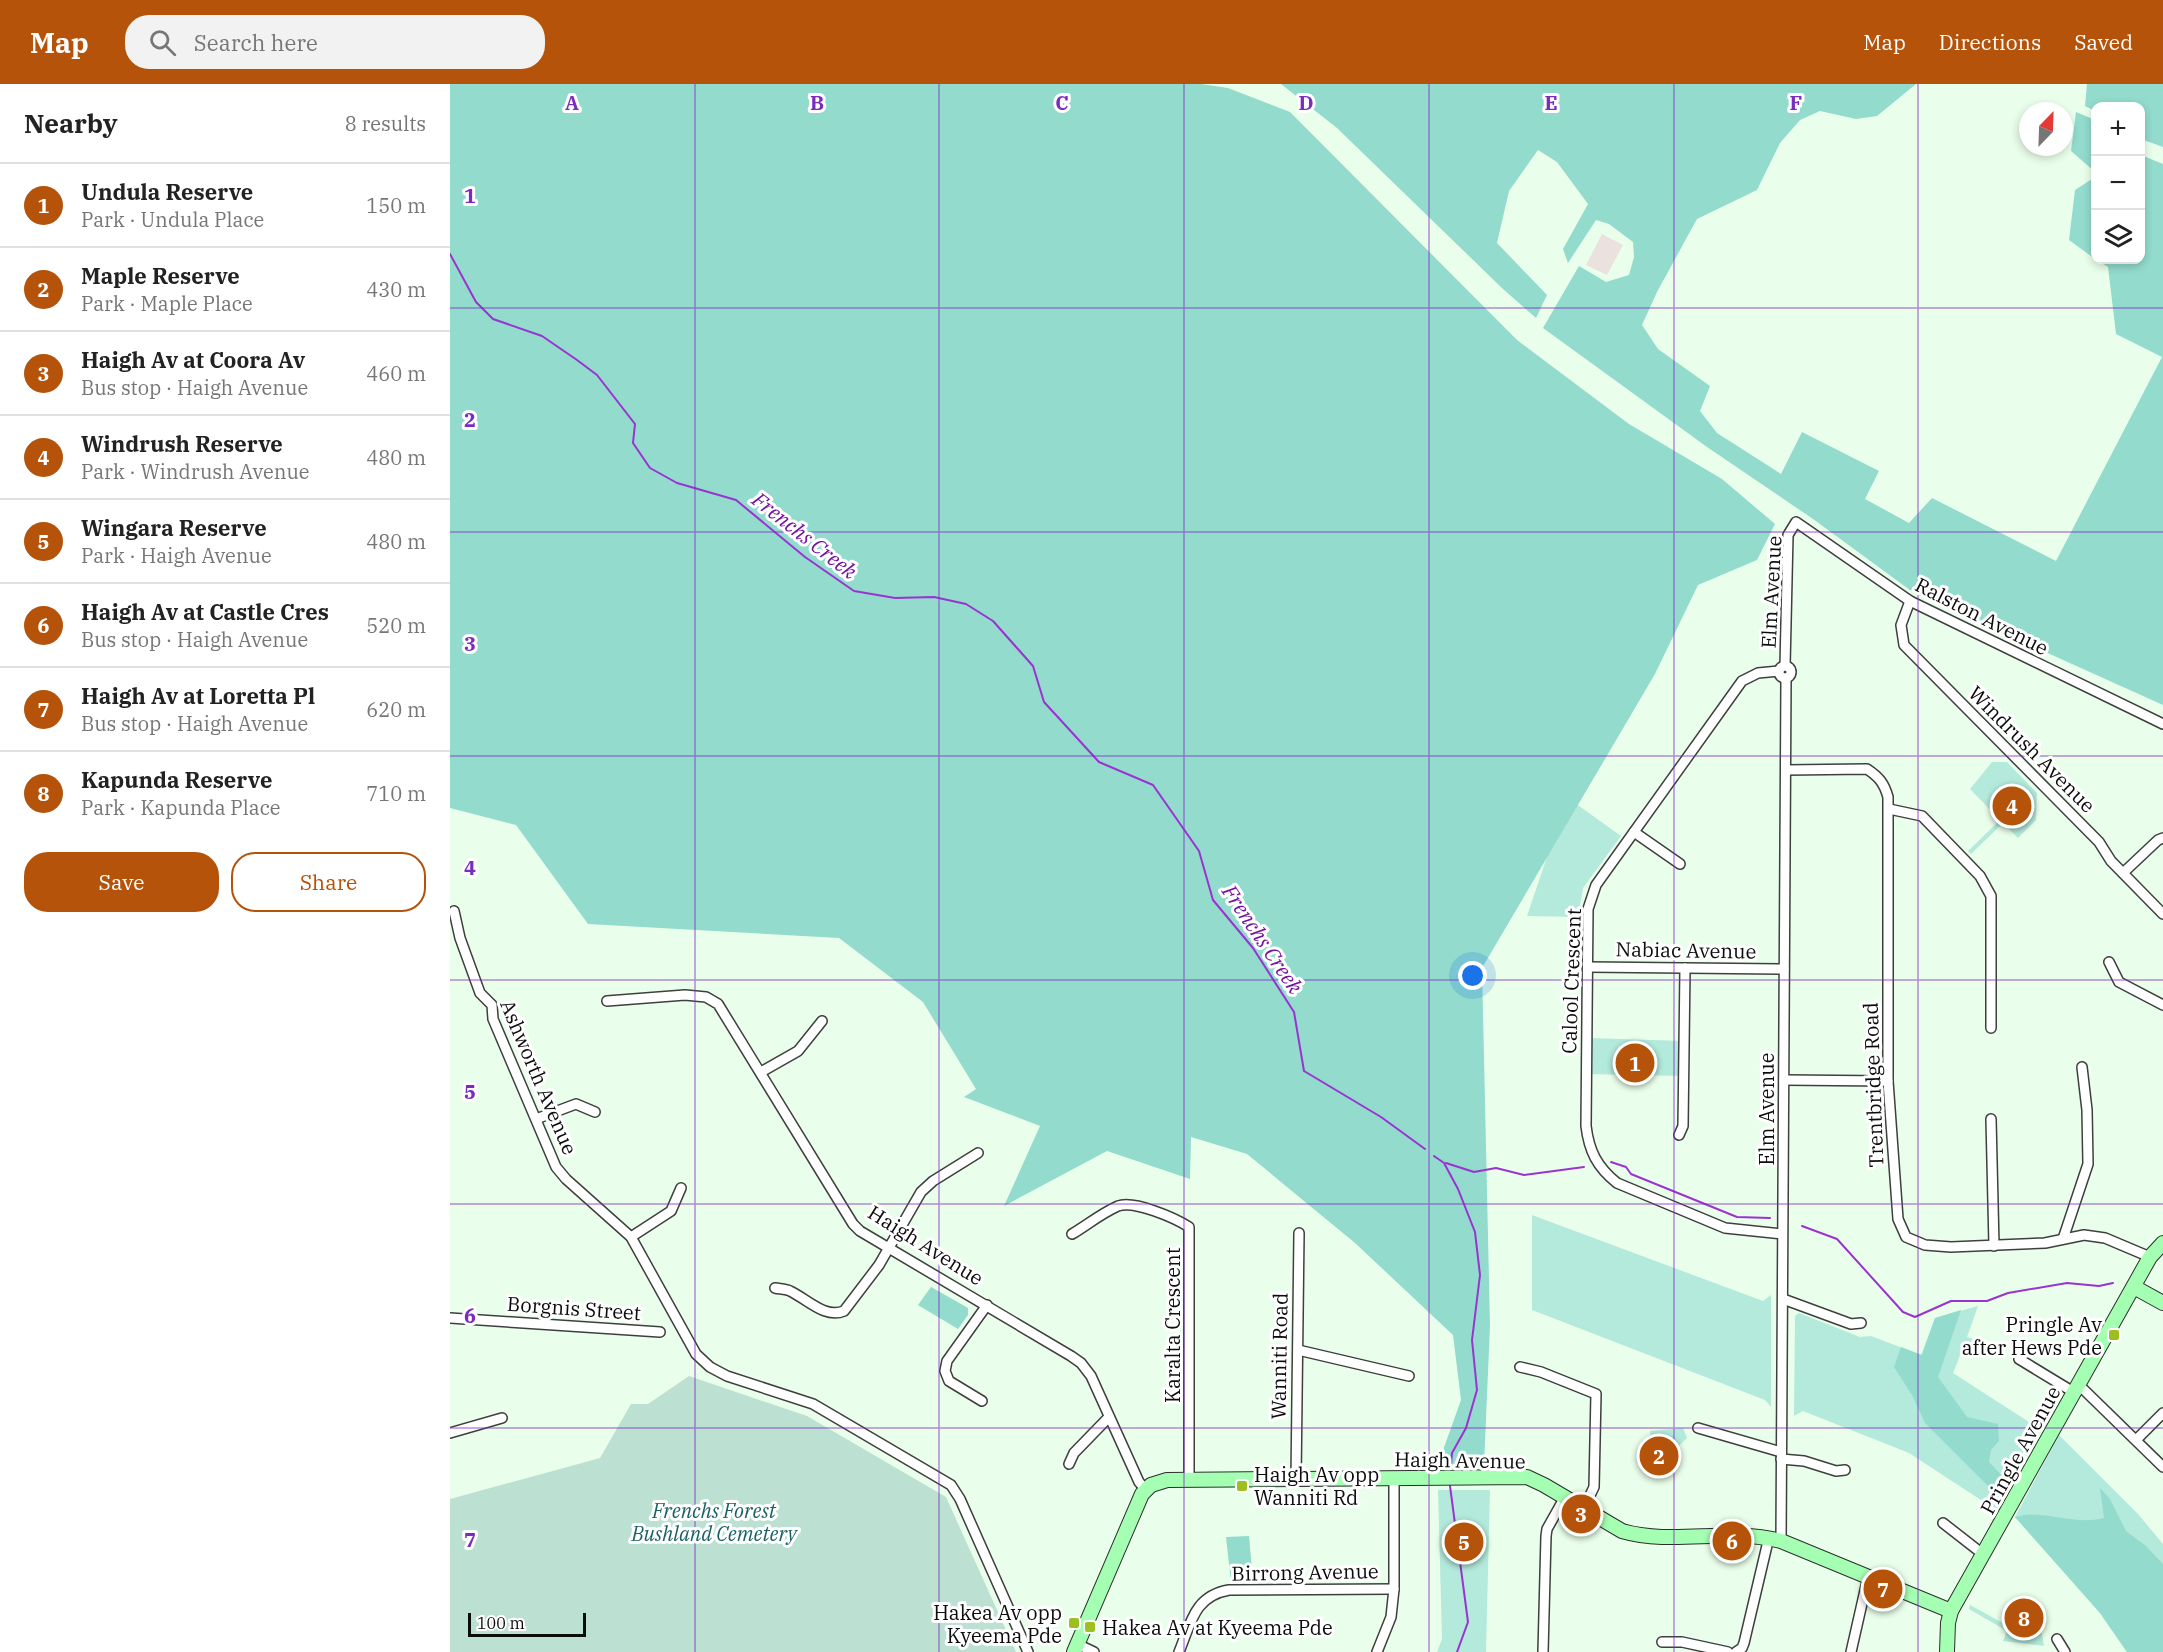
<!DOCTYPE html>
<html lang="en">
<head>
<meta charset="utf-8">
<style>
	body { margin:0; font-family:"IBM Plex Serif",serif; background:#f2f2f2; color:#222 }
	.controls { position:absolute; right:18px; top:18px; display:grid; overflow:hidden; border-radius:12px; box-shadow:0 3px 9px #0003 }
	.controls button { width:54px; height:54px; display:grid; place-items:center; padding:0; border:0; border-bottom:2px solid #e0e0e0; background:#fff; color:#222; font:30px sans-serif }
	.compass { position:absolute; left:1569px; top:18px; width:54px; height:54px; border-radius:50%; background:#fff; box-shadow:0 3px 9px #0003; rotate:23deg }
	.scale { position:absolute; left:18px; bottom:15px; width:118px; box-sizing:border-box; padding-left:6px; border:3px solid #0c0c0c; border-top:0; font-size:16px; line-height:21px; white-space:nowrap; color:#0c0c0c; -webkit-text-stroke:4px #fff; paint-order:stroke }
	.you { position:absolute; left:1023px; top:892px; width:21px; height:21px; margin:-15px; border:4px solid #fff; border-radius:50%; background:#1a73e8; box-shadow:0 0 0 9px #1a73e833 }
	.badge { display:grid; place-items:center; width:39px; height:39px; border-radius:50%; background:#b45309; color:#fff; font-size:20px; font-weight:700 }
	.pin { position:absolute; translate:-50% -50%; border:3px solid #fff; box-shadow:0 2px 6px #0006 }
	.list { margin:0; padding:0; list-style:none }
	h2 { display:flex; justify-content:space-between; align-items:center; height:78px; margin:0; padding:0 24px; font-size:26px }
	h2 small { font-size:20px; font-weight:400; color:#767676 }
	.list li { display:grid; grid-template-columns:39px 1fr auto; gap:18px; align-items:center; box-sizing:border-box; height:84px; padding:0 24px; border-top:2px solid #e0e0e0 }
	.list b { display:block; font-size:22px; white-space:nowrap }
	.list p { margin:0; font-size:20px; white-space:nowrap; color:#767676 }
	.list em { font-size:20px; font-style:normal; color:#767676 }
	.actions { display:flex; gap:12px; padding:18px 24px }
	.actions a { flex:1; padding:14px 0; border:2px solid #b45309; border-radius:24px; text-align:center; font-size:21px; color:#b45309 }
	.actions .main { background:#b45309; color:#fff }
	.icon { flex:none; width:33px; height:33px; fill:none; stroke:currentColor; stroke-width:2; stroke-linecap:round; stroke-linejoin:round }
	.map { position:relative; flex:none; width:1713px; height:1568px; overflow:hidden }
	header { display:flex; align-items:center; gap:36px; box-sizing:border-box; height:84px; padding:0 30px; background:#b45309; color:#fff }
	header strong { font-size:28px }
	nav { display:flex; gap:33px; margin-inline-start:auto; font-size:21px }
	.search { width:420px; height:54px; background:#f2f2f2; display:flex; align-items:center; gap:15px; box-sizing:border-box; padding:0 21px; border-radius:24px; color:#767676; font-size:22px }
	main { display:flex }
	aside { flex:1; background:#fff }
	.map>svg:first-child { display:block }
	.industrial { fill:#ebe1df }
	.green { fill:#b3eadc }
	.forest { fill:#92dbcd }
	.cemetery { fill:#bce0d1 }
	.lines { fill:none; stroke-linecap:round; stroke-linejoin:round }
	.stream { stroke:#9a33d1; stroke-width:2 }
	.street-casing { stroke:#3f3f3f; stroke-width:12 }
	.secondary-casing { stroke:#2e2e2e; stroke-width:16 }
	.street { stroke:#fff; stroke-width:9 }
	.secondary { stroke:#a5ffb2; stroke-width:14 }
	.grid { fill:none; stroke:#7b2cbf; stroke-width:1.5; stroke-opacity:0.55 }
	.poi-dot { fill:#9dbf21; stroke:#fff; stroke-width:2 }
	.labels { text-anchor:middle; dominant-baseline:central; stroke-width:6; stroke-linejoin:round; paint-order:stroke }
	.street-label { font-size:20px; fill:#0c0c0c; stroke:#fff }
	.poi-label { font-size:20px; fill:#0c0c0c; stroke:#fff; text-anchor:end }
	.park-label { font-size:20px; font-style:italic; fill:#1b6164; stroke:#fff }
	.water-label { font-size:21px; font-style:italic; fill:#7512a0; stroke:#fff }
	.grid-label { font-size:20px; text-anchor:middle; font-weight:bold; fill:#7b2cbf; stroke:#fff; stroke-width:6; stroke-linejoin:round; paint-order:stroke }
</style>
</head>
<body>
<header>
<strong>Map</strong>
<div class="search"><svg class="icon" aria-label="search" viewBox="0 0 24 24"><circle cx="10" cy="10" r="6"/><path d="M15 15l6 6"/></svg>Search here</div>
<nav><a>Map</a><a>Directions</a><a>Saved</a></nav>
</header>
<main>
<aside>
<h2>Nearby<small>8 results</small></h2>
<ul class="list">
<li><span class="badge">1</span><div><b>Undula Reserve</b><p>Park · Undula Place</p></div><em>150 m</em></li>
<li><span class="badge">2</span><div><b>Maple Reserve</b><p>Park · Maple Place</p></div><em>430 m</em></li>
<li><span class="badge">3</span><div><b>Haigh Av at Coora Av</b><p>Bus stop · Haigh Avenue</p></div><em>460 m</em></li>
<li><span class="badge">4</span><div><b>Windrush Reserve</b><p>Park · Windrush Avenue</p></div><em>480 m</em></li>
<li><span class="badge">5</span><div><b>Wingara Reserve</b><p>Park · Haigh Avenue</p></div><em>480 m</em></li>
<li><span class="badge">6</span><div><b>Haigh Av at Castle Cres</b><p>Bus stop · Haigh Avenue</p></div><em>520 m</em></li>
<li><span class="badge">7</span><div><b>Haigh Av at Loretta Pl</b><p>Bus stop · Haigh Avenue</p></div><em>620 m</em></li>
<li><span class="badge">8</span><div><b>Kapunda Reserve</b><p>Park · Kapunda Place</p></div><em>710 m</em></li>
</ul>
<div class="actions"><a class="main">Save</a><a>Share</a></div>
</aside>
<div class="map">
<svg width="1713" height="1568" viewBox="0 0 1713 1568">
	<rect width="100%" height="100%" fill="#eaffeb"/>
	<polygon class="industrial" points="1152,150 1173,161 1157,191 1136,181"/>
	<g class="green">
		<polygon points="1542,678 1557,678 1587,709 1586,736 1568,754 1553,739 1521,770 1518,767 1550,736 1520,705"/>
		<polygon points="1111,709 1171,752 1133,804 1128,833 1077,832 1100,764"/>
		<polygon points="1137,954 1234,957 1234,992 1136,990"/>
		<polygon points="1082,1131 1313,1217 1321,1211 1321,1323 1315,1316 1082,1226"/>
		<polygon points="1528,1222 1517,1253 1553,1265 1551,1270 1515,1259 1503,1289 1585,1342 1594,1340 1543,1432 1540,1422 1459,1369 1353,1327 1344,1332 1345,1232 1349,1229 1410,1253 1421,1252 1471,1271 1485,1234"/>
		<polygon points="1233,1344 1237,1354 1200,1390 1200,1347"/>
		<polygon points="1609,1351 1688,1430 1713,1460 1713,1568 1677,1568 1650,1529 1565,1433"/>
		<polygon points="988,1406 1040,1406 1036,1568 987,1568 992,1555"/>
		<polygon points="1575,1517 1592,1550 1594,1562 1553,1557 1557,1547 1519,1525 1520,1521 1560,1543"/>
	</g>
	<g class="forest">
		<polygon points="0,0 751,0 778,4 840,28 1067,256 1179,340 1272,395 1325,440 1307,476 1248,501 1205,590 1032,884 1040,1242 1034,1381 987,1383 1011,1316 1003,1251 905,1159 797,1070 741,1053 740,1095 657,1067 554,1122 590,1042 514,1013 526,1005 473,918 389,854 138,840 66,741 0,724"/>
		<polygon points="831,0 1466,0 1427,32 1406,35 1370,27 1350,36 1330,59 1307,106 1247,135 1207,208 1192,241 1208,265 1260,302 1250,327 1267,349 1331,390 1352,348 1429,387 1415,415 1459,439 1482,414 1606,477 1712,273 1666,250 1658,183 1647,176 1690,176 1691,71 1713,80 1713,621 1464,509 1363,435 1257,363 1093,244 1129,182 1156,198 1179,191 1184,173 1183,158 1159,140 1146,136 1118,179 1113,165 1138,120 1107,78 1088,66 1059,107 1047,159 1097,211 1086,234 1053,205 887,44"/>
		<polygon points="1637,0 1713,0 1713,63 1691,55 1690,22 1646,22 1645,27 1635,22"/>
		<polygon points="1626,28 1645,36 1645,88 1621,67"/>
		<polygon points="1645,93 1645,175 1619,156 1625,106"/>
		<polygon points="481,1203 518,1224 518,1231 508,1245 468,1221"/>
		<polygon points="1511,1226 1488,1293 1517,1333 1548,1340 1549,1357 1541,1366 1539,1378 1560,1400 1551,1415 1475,1339 1462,1311 1444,1283 1451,1263 1472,1271 1485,1234"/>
		<path d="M1650 1404 1660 1415 1676 1447 1696 1462 1713 1480V1568H1677L1650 1529 1565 1433C1595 1425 1623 1442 1654 1434Z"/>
		<polygon points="799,1452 803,1497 781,1498 776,1453"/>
	</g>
	<polygon class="cemetery" points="239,1292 357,1332 496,1413 566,1568 0,1568 0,1415 150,1374 181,1320 198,1320"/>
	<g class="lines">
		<g class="stream">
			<polyline points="0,170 26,218 43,235 92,252 127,276 147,291 185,340 183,359 200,384 227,399 286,416 355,473 404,507 445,514 484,513 516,520 543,537 583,582 594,618 649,678 703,701 749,767 763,816 803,864 844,928 854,987 931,1033 975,1065"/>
			<polyline points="984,1072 994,1079 1008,1105 1025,1148 1030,1191 1022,1256 1027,1306 1016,1344 1002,1369 1001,1381"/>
			<polyline points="1161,1078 1176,1083 1181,1090 1287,1133 1320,1134"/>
			<polyline points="996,1079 1024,1088 1046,1084 1074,1091 1134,1083"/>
			<polyline points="1352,1142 1387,1155 1453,1228 1465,1233 1501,1217 1537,1217 1558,1209 1617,1199 1649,1202 1663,1199"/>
			<polyline points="1000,1402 1018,1538 1007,1568"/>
		</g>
		<g class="street-casing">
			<g id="street">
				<polyline points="1460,517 1451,541 1454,561 1649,758 1661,777 1713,830"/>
				<polyline points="1335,582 1338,451 1346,438 1460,517 1713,640"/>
				<circle cx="1335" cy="588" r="6"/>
				<path d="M1329 587 1308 589 1292 597 1146 801 1138 825 1136 1042C1139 1067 1147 1083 1167 1099L1275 1144 1332 1150"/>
				<path d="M1336 686 1417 685C1429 693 1434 699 1438 713V997L1448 1135 1456 1153 1475 1161 1501 1163 1595 1159 1634 1151 1655 1154 1700 1173"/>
				<polyline points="1439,725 1472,732 1530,792 1541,812 1541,944"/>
				<polyline points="1184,748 1230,780"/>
				<polyline points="1673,789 1708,756 1713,754"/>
				<polyline points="4,827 10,854 30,909 42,921 43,935 106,1083 116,1095 181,1153 246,1270 260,1283 277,1292 363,1320 501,1401 510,1415 578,1568"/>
				<polyline points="1659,878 1669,898 1713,921"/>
				<polyline points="1138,883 1334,885"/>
				<polyline points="157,917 235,911 256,913 268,920 403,1140 410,1147 621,1272 631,1279 641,1292 689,1398 696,1406"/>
				<polyline points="311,988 348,967 372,937"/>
				<polyline points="1334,996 1438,997"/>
				<polyline points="86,1035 126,1020 145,1028"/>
				<polyline points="1541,1035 1544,1162"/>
				<polyline points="1229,1051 1233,1042 1235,884"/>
				<path d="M622 1150C637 1141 652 1129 668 1122 684 1116 725 1134 739 1143V1396"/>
				<polyline points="181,1153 221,1127 231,1104"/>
				<polyline points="1613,1155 1638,1080 1637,1026 1632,983"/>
				<path d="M325 1204C330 1205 336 1205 340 1207 357 1215 375 1235 394 1227L429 1181 471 1108 483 1097 528 1069"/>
				<polyline points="1333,1215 1401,1240 1411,1239"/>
				<polyline points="0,1234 210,1248"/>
				<polyline points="848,1266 959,1292"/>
				<polyline points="1569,1275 1625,1309"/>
				<polyline points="1070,1283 1091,1288 1146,1310 1144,1403 1134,1424"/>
				<polyline points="1629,1301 1713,1383"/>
				<polyline points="532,1317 499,1297 495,1287 497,1277 537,1221"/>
				<polyline points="1248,1344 1331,1368"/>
				<polyline points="0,1349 52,1334"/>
				<polyline points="1687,1355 1713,1329"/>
				<polyline points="1331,1375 1354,1377 1386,1387 1395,1386"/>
				<polyline points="619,1380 624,1369 659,1333"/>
				<polyline points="846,1396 849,1149"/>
				<polyline points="1493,1439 1534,1471"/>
				<polyline points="1331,1457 1336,594"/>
				<polyline points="1607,1555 1615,1568"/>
				<polyline points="1212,1558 1232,1558 1278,1568"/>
				<polyline points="627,1560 644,1568"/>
				<path d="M729 1568C741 1539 744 1512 779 1506L944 1505"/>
				<polyline points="927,1568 941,1533 944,1505 944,1394"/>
				<polyline points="1093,1568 1096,1452 1097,1445 1115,1413"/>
				<polyline points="1286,1568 1292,1564 1294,1559 1319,1453"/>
				<polyline points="1401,1568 1418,1493"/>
			</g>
		</g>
		<g class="secondary-casing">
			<g id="secondary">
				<polyline points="1684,1203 1713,1219"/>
				<path d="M624 1568 692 1410 701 1401 717 1396 1077 1393 1094 1401 1172 1447C1223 1462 1279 1443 1331 1457L1501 1527"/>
				<polyline points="1497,1568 1498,1539 1501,1527 1700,1173 1713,1159"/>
			</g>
		</g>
		<use href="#street" class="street"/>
		<use href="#secondary" class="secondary"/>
	</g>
	<path class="grid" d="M245 0V1568M489 0V1568M734 0V1568M979 0V1568M1224 0V1568M1468 0V1568M0 224H1713M0 448H1713M0 672H1713M0 896H1713M0 1120H1713M0 1344H1713"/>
	<g class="poi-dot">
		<rect x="1658" y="1245" width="12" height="12" rx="3"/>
		<rect x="786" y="1396" width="12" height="12" rx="3"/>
		<rect x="618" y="1533" width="12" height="12" rx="3"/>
		<rect x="634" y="1537" width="12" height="12" rx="3"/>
	</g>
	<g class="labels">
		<g class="street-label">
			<text transform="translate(1321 508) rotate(-87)">Elm Avenue</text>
			<text transform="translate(1532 532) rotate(27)">Ralston Avenue</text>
			<text transform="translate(1582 665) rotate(45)">Windrush Avenue</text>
			<text transform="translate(1236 866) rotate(1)">Nabiac Avenue</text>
			<text transform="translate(1121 897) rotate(-88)">Calool Crescent</text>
			<text transform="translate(89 993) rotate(67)">Ashworth Avenue</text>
			<text transform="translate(1423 1001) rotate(-92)">Trentbridge Road</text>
			<text transform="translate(1316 1025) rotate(-90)">Elm Avenue</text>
			<text transform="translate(476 1161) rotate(32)">Haigh Avenue</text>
			<text transform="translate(124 1224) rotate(4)">Borgnis Street</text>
			<text transform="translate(722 1241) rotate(-90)">Karalta Crescent</text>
			<text transform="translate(829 1272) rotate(-89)">Wanniti Road</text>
			<text transform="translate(1570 1366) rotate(-61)">Pringle Avenue</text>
			<text transform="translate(1010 1376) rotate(1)">Haigh Avenue</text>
			<text transform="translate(855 1488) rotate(-1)">Birrong Avenue</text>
		</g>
		<g class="poi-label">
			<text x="1652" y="1240">Pringle Av<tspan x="1652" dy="23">after Hews Pde</tspan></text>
			<text x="804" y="1390" text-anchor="start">Haigh Av opp<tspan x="804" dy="23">Wanniti Rd</tspan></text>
			<text x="612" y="1528">Hakea Av opp<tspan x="612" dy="23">Kyeema Pde</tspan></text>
			<text x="652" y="1543" text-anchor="start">Hakea Av at Kyeema Pde</text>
		</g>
		<g class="park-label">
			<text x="264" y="1426">Frenchs Forest<tspan x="264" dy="23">Bushland Cemetery</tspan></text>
		</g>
		<g class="water-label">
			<text transform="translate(355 451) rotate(38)">Frenchs Creek</text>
			<text transform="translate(813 855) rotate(56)">Frenchs Creek</text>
		</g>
	</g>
	<g class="grid-label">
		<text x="122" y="26">A</text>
		<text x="367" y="26">B</text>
		<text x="612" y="26">C</text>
		<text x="856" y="26">D</text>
		<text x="1101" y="26">E</text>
		<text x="1346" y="26">F</text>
		<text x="20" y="119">1</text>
		<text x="20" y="343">2</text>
		<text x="20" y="567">3</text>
		<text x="20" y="791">4</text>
		<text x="20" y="1015">5</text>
		<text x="20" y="1239">6</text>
		<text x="20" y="1463">7</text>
	</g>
</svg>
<div class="controls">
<button>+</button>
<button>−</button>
<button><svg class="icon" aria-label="layers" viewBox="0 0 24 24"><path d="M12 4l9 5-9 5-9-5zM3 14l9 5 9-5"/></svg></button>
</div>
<svg class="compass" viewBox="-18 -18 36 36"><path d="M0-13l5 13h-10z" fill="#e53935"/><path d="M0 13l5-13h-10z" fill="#767676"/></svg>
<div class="scale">100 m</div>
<div class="you"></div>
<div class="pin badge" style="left:1185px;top:979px">1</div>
<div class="pin badge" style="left:1209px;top:1372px">2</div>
<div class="pin badge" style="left:1131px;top:1430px">3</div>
<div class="pin badge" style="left:1562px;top:722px">4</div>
<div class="pin badge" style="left:1014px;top:1458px">5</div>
<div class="pin badge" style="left:1282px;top:1457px">6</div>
<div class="pin badge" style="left:1433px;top:1505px">7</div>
<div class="pin badge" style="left:1574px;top:1534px">8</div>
</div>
</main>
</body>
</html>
